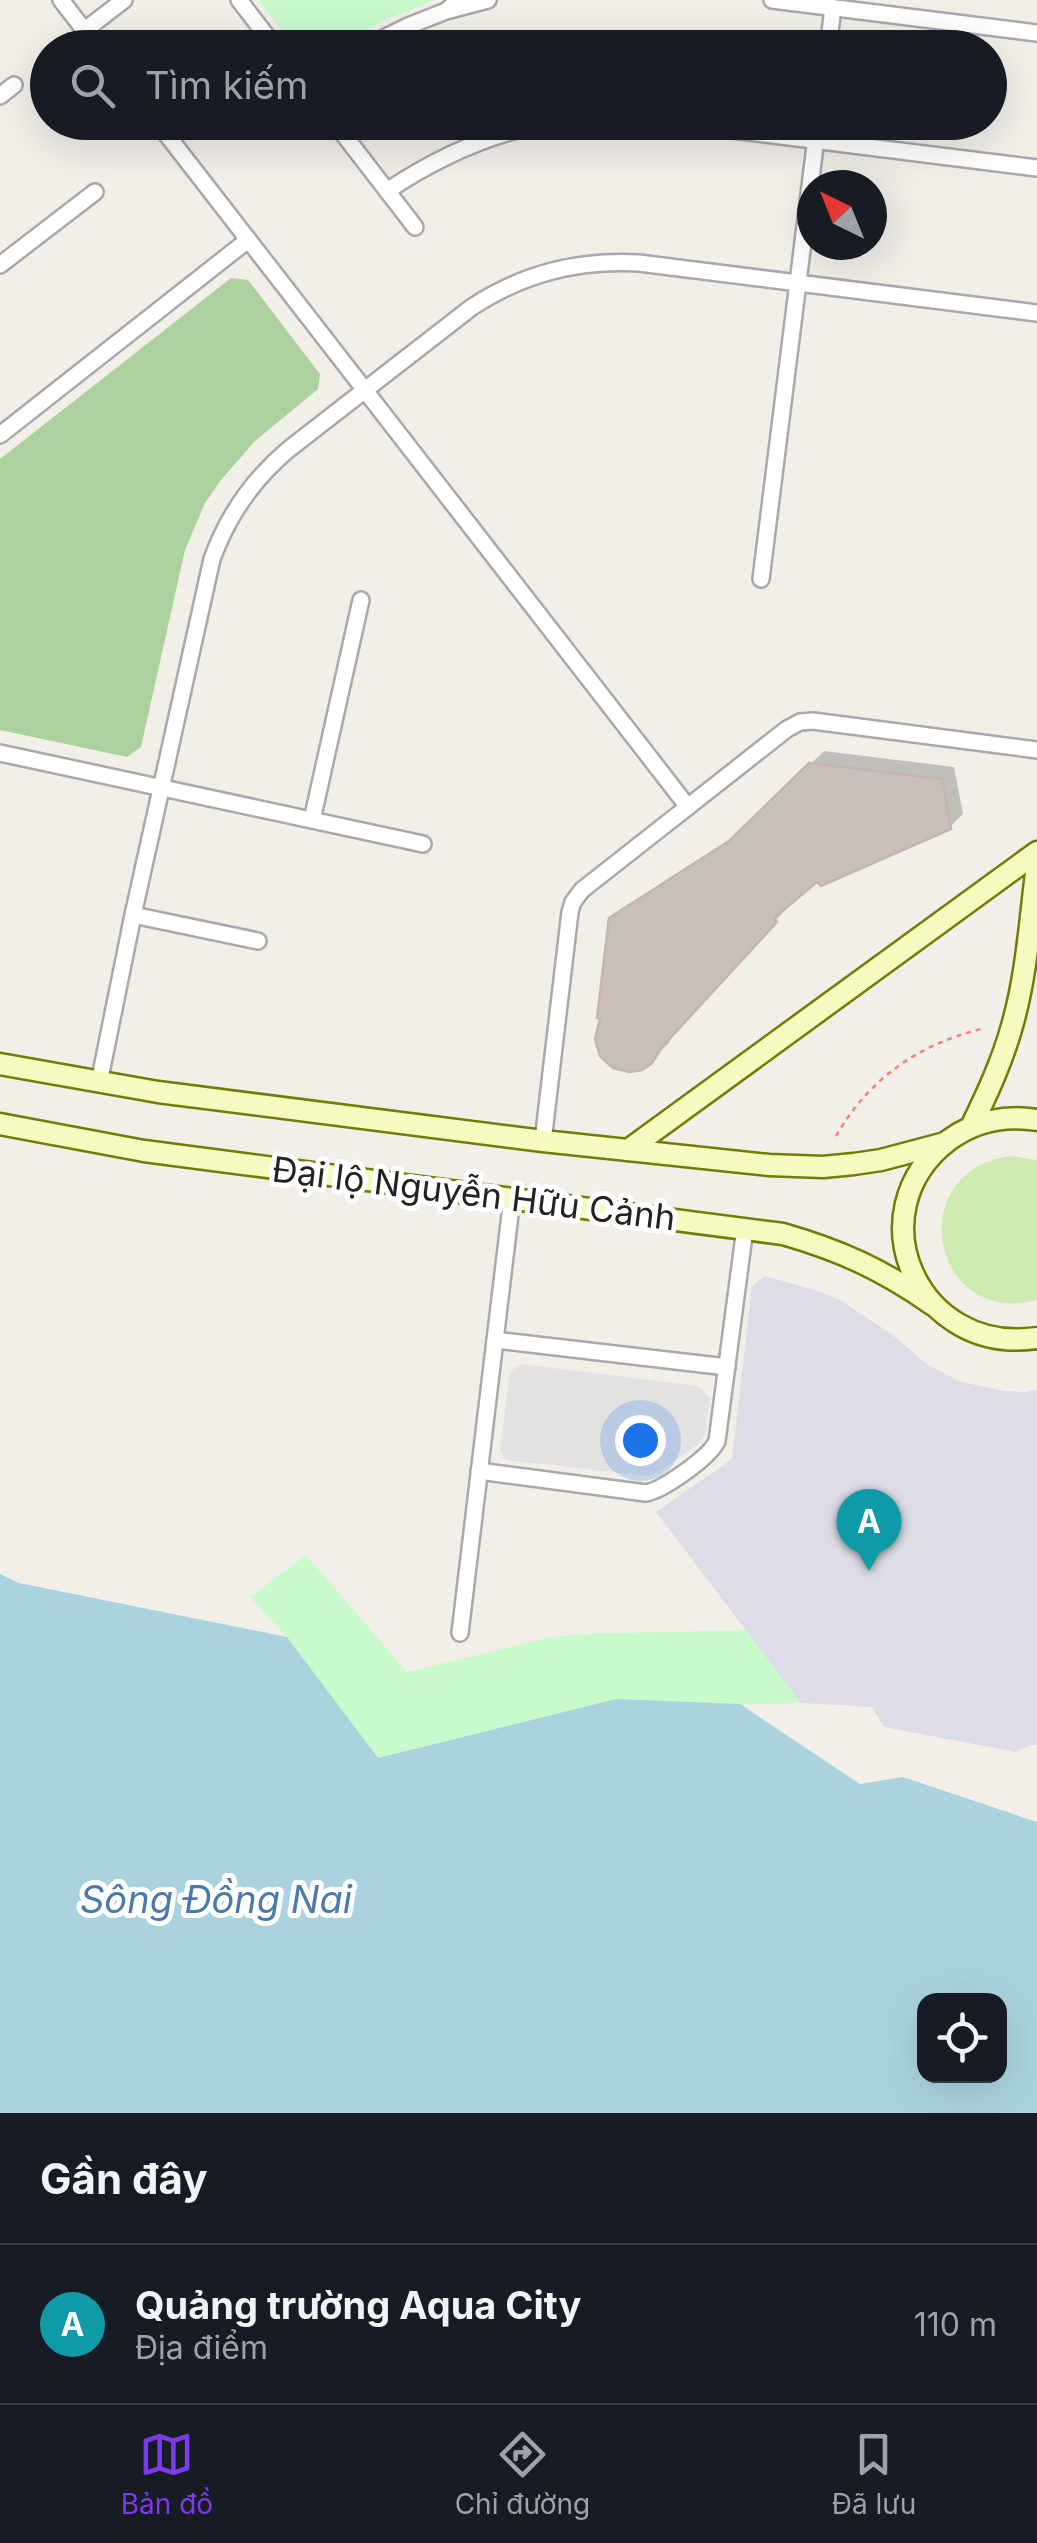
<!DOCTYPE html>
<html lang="vi">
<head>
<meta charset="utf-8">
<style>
	body { margin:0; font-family:Inter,sans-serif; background:#242831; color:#f1f3f6 }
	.controls { position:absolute; right:30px; bottom:30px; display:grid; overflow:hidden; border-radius:20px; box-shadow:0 10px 40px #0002 }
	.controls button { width:90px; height:90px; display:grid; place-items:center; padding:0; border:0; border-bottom:2px solid #363941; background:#171b24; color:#f1f3f6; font:50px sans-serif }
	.compass { position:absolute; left:797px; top:170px; width:90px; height:90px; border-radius:50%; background:#171b24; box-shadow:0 10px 40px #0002; rotate:317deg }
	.you { position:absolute; left:640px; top:1440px; width:35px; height:35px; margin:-25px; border:8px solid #fff; border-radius:50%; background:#1a73e8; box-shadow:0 0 0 15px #1a73e833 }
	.badge { display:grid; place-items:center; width:65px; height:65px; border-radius:50%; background:#7c3aed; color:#fff; font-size:32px; font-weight:700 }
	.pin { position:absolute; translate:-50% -82px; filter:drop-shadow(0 2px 5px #0008) }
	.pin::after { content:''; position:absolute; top:52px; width:35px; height:30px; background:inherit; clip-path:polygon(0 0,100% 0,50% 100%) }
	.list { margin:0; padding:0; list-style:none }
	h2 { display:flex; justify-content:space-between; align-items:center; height:130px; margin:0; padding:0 40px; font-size:42px }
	h2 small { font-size:32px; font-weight:400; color:#9ea1a6 }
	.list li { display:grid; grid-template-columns:65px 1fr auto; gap:30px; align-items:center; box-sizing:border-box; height:160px; padding:0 40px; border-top:2px solid #363941 }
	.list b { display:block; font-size:38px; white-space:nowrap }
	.list p { margin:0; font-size:32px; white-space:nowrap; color:#9ea1a6 }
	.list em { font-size:32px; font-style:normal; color:#9ea1a6 }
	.icon { flex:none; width:55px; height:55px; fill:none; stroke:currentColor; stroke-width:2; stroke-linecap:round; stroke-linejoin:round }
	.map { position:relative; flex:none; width:1037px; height:2113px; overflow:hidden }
	.search { position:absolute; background:#171b24; box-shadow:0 10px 40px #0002; left:30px; right:30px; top:30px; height:110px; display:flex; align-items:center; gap:25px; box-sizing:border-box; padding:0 35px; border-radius:55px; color:#9ea1a6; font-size:38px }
	.sheet { height:290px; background:#171b24 }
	nav { display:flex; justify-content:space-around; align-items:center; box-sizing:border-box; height:140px; border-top:2px solid #363941; background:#171b24; font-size:28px; color:#9ea1a6 }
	nav a { display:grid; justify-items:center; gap:5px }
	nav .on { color:#7c3aed }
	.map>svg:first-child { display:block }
	.grass { fill:#cdebb0 }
	.forest { fill:#add19e }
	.park { fill:#c8facc }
	.parking { fill:#e2e2e2 }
	.plaza { fill:#dddde8 }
	.water { fill:#aad3df; fill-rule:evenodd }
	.shadow { fill:#0003 }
	.building { fill:#c7bfb8; stroke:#c4b6ab; stroke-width:2.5 }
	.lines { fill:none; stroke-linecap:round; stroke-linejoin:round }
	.street-casing { stroke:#a9a9a9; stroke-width:20 }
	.secondary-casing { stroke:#707d05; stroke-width:25 }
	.path { stroke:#fa8072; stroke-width:2.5; stroke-dasharray:5 5; stroke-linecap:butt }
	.street { stroke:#fff; stroke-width:15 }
	.secondary { stroke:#f7fabf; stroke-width:20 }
	.labels { text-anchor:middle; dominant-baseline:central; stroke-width:10; stroke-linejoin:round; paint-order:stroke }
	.street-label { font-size:35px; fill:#222; stroke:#fff }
	.water-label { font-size:38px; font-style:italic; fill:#4a7aab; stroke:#fff }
</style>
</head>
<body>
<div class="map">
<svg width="1037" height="2113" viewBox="0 0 1037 2113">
	<rect width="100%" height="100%" fill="#f2efe9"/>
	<path class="grass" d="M1011 1156 1037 1160V1300C931 1328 901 1170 1011 1156Z"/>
	<polygon class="forest" points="231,278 248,280 320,374 318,389 255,441 221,480 205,503 185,550 141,747 127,757 0,730 0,459"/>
	<g class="park">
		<polygon points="258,0 434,0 387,19 333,47 296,48"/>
		<polygon points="306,1555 407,1672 552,1637 587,1634 746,1630 801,1703 730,1705 616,1699 377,1759 287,1637 250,1597"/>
	</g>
	<polygon class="parking" points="520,1364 698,1386 710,1398 704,1436 697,1445 660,1471 649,1476 506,1460 500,1451 510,1372"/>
	<polygon class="plaza" points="765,1276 818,1291 840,1300 890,1333 928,1365 961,1382 1005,1391 1025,1392 1037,1390 1037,1745 1033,1744 1016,1752 884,1727 872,1707 801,1703 656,1512 732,1459 752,1286"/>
	<path class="water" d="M0 1574 19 1583 287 1637 378 1758 616 1699 740 1704 860 1784 903 1777 1037 1822V2113H0ZM924 2000H1000V2076H924Z"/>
	<polygon class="shadow" points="824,751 954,767 963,814 950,827 818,878 786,904 788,907 674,1031 669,1043 646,1065 611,919 620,910 620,914 741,836 745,828"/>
	<polygon class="building" points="809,763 942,779 951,829 821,886 817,882 774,918 777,922 662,1047 652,1063 642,1070 630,1072 613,1068 600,1056 595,1039 600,1019 597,1018 609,918 729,841"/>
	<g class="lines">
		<g class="street-casing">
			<g id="street">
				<polyline points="61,0 98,48"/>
				<polyline points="239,0 276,48"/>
				<polyline points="772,0 1037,33"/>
				<polyline points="450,10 488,0"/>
				<polyline points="85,30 124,0"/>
				<polyline points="364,48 408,26 446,11 459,0"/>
				<polyline points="828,48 833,8"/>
				<polyline points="0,96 14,85"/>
				<polyline points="157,122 688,807"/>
				<polyline points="334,122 415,227"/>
				<polyline points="668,122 1037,168"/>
				<path d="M387 191C439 156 492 132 553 122"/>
				<polyline points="0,265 95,192"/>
				<polyline points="0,435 248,240"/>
				<polyline points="761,579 818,122"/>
				<polyline points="0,753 423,844"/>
				<polyline points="312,820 361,600"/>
				<polyline points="133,915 258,941"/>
				<path d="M99 1083 133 915 212 559C228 515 253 479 289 449L472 307C524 273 577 260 639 263L1037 313"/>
				<polyline points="543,1141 570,912 573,902 582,890 787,729 800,722 813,721 1037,750"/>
				<polyline points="495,1340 727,1367"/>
				<path d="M479 1471 646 1493C663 1490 710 1457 717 1441L745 1228"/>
				<polyline points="460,1633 512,1198"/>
			</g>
		</g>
		<g class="secondary-casing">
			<g id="secondary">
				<polyline points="0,1064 158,1092 543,1141 769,1165 823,1167 854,1164 881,1160 945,1143"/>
				<path d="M1037 1120C1006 1115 975 1121 949 1140 854 1212 918 1356 1037 1338"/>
				<path d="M0 1124 144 1151 783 1234C842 1251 883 1270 933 1305"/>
				<path d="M971 1127C987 1094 1002 1062 1012 1026 1027 974 1030 919 1037 865"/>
				<polyline points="628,1150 1037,852"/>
			</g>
		</g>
		<path class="path" d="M836 1136C869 1079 917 1045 981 1029"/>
		<use href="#street" class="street"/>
		<use href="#secondary" class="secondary"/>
	</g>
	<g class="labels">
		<g class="street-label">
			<text transform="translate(474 1193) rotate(7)">Đại lộ Nguyễn Hữu Cảnh</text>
		</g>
		<g class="water-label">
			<text x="216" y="1899">Sông Đồng Nai</text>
		</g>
	</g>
</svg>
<div class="controls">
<button><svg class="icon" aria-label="locate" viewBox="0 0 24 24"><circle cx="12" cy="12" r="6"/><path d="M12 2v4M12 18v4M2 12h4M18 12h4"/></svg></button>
</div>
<svg class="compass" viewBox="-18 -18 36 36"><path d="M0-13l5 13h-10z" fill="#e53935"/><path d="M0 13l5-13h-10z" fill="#9ea1a6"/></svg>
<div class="you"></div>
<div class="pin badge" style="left:869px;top:1571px;background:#0f9aa8">A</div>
<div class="search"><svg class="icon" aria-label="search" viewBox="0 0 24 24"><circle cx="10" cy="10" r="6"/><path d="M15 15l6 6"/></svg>Tìm kiếm</div>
</div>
<section class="sheet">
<h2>Gần đây<small></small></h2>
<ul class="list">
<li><span class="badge" style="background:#0f9aa8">A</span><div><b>Quảng trường Aqua City</b><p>Địa điểm</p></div><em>110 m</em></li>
</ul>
</section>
<nav>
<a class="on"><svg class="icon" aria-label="map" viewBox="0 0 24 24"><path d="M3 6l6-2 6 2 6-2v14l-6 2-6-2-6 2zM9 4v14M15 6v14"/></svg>Bản đồ</a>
<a><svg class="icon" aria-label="directions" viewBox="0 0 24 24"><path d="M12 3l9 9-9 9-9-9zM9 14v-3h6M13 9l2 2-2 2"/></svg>Chỉ đường</a>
<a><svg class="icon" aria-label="saved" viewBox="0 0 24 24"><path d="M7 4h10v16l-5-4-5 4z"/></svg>Đã lưu</a>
</nav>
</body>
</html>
